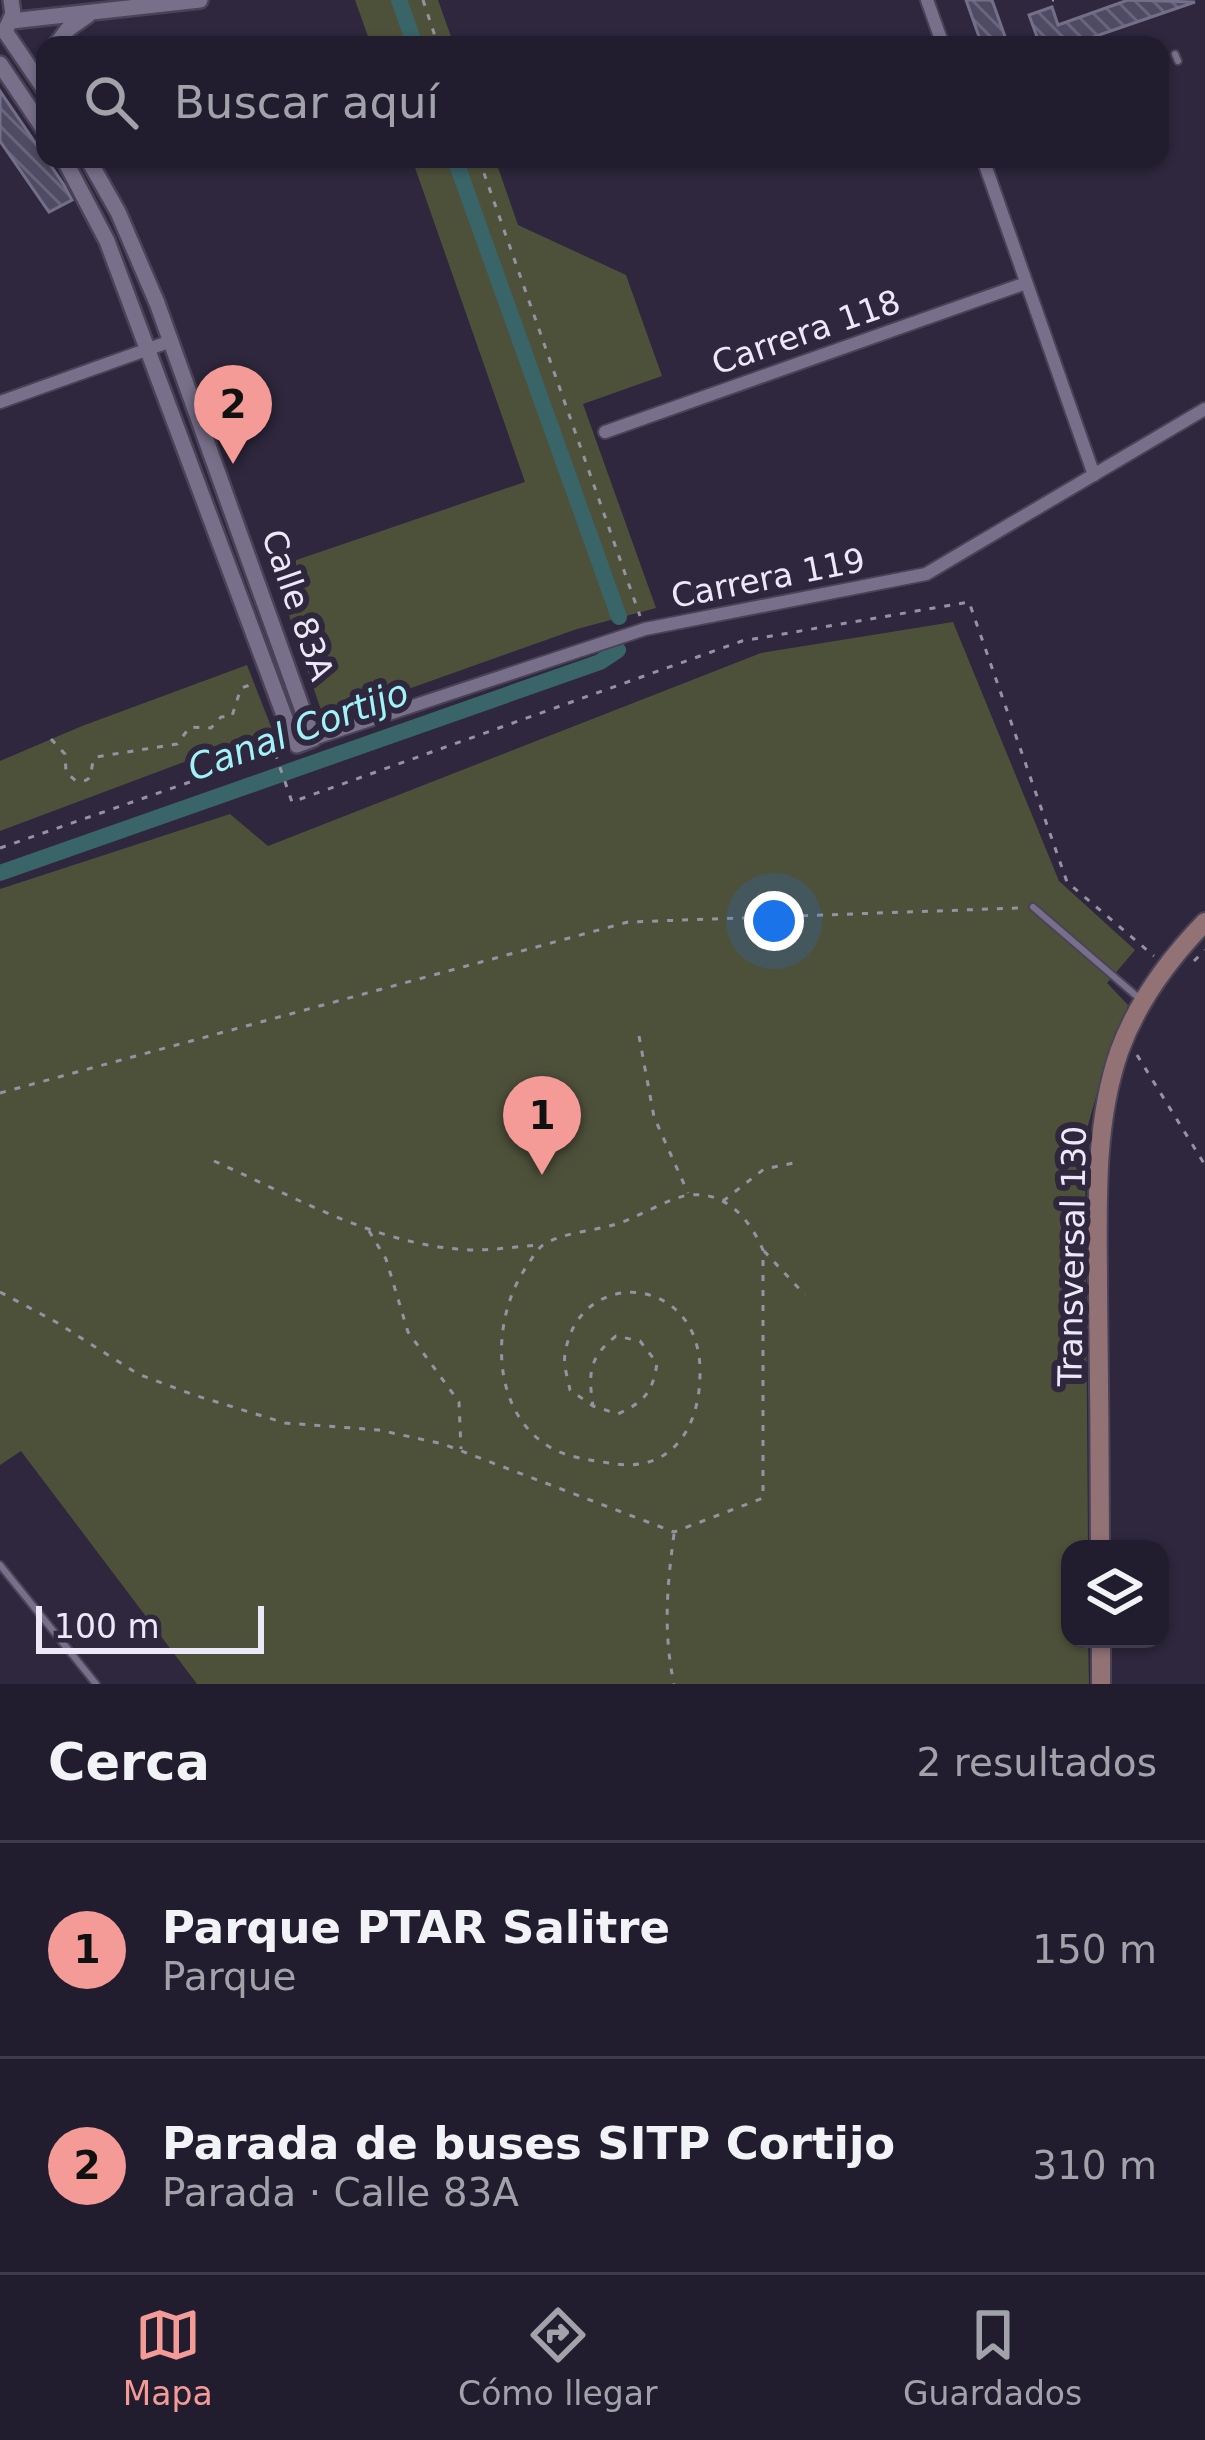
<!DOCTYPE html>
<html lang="es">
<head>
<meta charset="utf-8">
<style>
	body { margin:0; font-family:"DejaVu Sans",sans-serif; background:#2e2a3a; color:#f1f3f6 }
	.controls { position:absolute; right:36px; bottom:36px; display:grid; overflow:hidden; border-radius:24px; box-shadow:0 3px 9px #0004 }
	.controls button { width:108px; height:108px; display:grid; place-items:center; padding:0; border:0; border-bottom:3px solid #3f3b4a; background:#221d2e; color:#f1f3f6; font:60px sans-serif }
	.scale { position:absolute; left:36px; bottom:30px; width:228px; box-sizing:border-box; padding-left:12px; border:6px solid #ece8f7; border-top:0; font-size:33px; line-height:42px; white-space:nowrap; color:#ece8f7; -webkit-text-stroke:9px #2e273d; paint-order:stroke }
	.you { position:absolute; left:774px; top:921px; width:42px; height:42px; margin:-30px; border:9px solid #fff; border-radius:50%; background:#1a73e8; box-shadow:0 0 0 18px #1a73e833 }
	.badge { display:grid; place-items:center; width:78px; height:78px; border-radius:50%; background:#f59b97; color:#111; font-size:39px; font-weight:700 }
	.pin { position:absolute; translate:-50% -99px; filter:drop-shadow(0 3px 6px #0008) }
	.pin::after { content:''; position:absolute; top:63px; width:42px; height:36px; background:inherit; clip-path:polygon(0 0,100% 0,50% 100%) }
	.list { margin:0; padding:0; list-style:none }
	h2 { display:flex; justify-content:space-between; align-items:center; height:156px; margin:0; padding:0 48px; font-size:51px }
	h2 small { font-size:39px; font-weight:400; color:#a2a2aa }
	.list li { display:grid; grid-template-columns:78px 1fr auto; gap:36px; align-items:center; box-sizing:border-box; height:216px; padding:0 48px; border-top:3px solid #3f3b4a }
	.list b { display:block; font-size:45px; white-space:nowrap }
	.list p { margin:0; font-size:39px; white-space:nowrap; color:#a2a2aa }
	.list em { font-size:39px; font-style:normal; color:#a2a2aa }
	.icon { flex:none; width:66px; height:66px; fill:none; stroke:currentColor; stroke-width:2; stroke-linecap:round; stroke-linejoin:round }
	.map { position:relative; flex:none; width:1205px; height:1684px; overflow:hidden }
	.search { position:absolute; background:#221d2e; box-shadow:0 3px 9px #0004; left:36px; right:36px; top:36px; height:132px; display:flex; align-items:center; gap:30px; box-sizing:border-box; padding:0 42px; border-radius:24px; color:#a2a2aa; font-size:45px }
	.sheet { height:588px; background:#221d2e }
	nav { display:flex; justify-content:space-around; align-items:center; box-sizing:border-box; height:168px; border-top:3px solid #3f3b4a; background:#221d2e; font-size:33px; color:#a2a2aa }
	nav a { display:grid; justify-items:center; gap:6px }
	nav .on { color:#f59b97 }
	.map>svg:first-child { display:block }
	.park { fill:#4e513a }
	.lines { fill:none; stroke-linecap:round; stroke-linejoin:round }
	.canal { stroke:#396468; stroke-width:16 }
	.building { fill:url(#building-back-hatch); stroke:#746f89; stroke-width:3 }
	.service-casing { stroke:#4a4357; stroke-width:10 }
	.minor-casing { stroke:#4a4357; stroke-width:16 }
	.tertiary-casing { stroke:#4a4357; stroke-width:20 }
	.secondary-casing { stroke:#4a4357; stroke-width:22 }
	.path { stroke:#9691a3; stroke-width:3; stroke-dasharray:6 9; stroke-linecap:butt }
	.service { stroke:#78708a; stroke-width:6 }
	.minor { stroke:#78708a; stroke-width:12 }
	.tertiary { stroke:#78708a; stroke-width:15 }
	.secondary { stroke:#937276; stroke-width:18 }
	.labels { text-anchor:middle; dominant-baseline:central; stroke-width:12; stroke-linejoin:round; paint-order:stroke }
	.street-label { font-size:33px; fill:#ece8f7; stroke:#2e273d }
	.water-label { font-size:36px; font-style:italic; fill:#a2f3f9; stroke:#2e273d }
</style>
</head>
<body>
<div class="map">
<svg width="1205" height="1684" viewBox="0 0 1205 1684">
	<defs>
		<pattern id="building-back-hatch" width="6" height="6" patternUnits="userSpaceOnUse" patternTransform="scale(3)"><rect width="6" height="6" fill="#504b64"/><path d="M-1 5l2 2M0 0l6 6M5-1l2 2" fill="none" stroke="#69657b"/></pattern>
	</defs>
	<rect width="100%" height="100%" fill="#2e273d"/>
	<g class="park">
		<polygon points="355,0 438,0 454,45 371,45"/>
		<polygon points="412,159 495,159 518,225 626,275 662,376 583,404 656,608 577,629 324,719 273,568 525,482"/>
		<polygon points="953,622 1059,881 1135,950 1107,983 1128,1005 1106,1061 1085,1136 1088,1549 1070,1549 1070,1639 1088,1639 1089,1684 197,1684 21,1451 0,1465 0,889 230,814 268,846 761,653"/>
		<polygon points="247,665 272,729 0,831 0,761 82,726"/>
	</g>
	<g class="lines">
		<g class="canal">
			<polyline points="399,0 415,45"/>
			<polyline points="455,159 619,617"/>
			<polyline points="0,873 600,662 618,650"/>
		</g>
	</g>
	<g class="building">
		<polygon points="966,0 992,0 1008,45 982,45"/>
		<polygon points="1128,0 1195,2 1070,45 1040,45 1029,15 1052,7 1058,25"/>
		<polygon points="0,91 64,185 72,200 49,212 0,141"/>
	</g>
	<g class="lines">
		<g class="service-casing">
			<g id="service">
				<polyline points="1175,54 1178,61"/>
				<polyline points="1033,907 1140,999"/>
				<polyline points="0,1565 96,1684"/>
			</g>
		</g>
		<g class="minor-casing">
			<g id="minor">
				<polyline points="927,0 943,45"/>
				<polyline points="983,159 1094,475"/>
				<polyline points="0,402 171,341"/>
				<polyline points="605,432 1026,283"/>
				<polyline points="313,739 645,629 926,574 1205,409"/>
			</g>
		</g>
		<g class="tertiary-casing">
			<g id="tertiary">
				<polyline points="11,21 200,0"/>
				<polyline points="7,27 13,14 11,0"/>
				<polyline points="4,30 45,90"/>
				<polyline points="56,45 68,29 88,15"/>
				<polyline points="0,64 45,131"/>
				<polyline points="64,159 107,241 288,726 297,745 313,739 157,303 118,212 88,159"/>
			</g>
		</g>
		<g class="secondary-casing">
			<g id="secondary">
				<path d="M1100 1549C1100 1463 1099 1376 1098 1290 1098 1211 1093 1128 1119 1052 1137 1002 1168 960 1205 922"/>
				<polyline points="1101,1639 1101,1684"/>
			</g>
		</g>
		<g class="path">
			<polyline points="423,0 438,45"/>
			<polyline points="1052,0 1054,0"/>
			<polyline points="479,159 640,616"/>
			<path d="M51 739 65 754 66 772 76 781C98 783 87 768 96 757L177 744 190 727 211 728 221 717 232 716 241 688 253 684"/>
			<polyline points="275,753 292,802 742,641 969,602 1067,882 1154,956"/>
			<polyline points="0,848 282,750"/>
			<polyline points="1194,961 1205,950"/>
			<polyline points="639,1036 654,1117 688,1193"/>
			<polyline points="1137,1055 1205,1165"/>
			<polyline points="0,1093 628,922 1019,908"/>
			<path d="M214 1161C297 1198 382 1248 475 1250 497 1250 519 1246 540 1245"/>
			<polyline points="723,1201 764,1169 799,1162"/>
			<polyline points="369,1231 386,1259 408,1332 459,1402 461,1449"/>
			<polyline points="764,1251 805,1295"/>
			<path d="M0 1292 56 1322 138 1374 194 1395 285 1423 379 1430 443 1444 674 1532 763 1498V1250C750 1220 727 1191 689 1195 668 1198 636 1219 613 1225 592 1231 561 1233 543 1245 537 1249 531 1260 527 1266 491 1317 489 1409 548 1446 565 1457 589 1460 609 1463 671 1475 701 1428 700 1370 699 1273 578 1266 565 1354 563 1365 568 1379 570 1390L593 1406 618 1414C644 1402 653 1392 657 1363L640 1341 616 1336C589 1357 588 1373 593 1406"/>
			<path d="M674 1534C667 1586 663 1632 674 1684"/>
		</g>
		<use href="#service" class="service"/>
		<use href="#minor" class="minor"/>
		<use href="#tertiary" class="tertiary"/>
		<use href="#secondary" class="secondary"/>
	</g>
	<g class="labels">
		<g class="street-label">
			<text transform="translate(806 332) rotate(-19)">Carrera 118</text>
			<text transform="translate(768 578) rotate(-11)">Carrera 119</text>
			<text transform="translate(298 605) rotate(71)">Calle 83A</text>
			<text transform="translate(1072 1256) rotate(-89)">Transversal 130</text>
		</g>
		<g class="water-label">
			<text transform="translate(298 730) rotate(-20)">Canal Cortijo</text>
		</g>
	</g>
</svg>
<div class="controls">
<button><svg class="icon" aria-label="layers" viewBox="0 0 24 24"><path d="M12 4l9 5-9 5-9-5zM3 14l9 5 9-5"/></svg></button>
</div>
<div class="scale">100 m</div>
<div class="you"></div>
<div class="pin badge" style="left:542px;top:1175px">1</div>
<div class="pin badge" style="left:233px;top:464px">2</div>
<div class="search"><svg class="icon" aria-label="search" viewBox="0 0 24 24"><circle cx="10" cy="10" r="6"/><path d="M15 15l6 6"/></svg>Buscar aquí</div>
</div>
<section class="sheet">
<h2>Cerca<small>2 resultados</small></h2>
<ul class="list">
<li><span class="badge">1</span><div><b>Parque PTAR Salitre</b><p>Parque</p></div><em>150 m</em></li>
<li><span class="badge">2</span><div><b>Parada de buses SITP Cortijo</b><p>Parada · Calle 83A</p></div><em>310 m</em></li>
</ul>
</section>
<nav>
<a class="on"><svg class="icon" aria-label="map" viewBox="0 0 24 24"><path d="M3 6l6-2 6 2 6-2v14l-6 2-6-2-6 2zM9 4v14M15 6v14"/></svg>Mapa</a>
<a><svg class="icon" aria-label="directions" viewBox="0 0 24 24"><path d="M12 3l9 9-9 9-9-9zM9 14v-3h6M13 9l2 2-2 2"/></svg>Cómo llegar</a>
<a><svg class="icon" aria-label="saved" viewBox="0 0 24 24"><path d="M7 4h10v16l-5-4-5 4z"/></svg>Guardados</a>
</nav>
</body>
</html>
